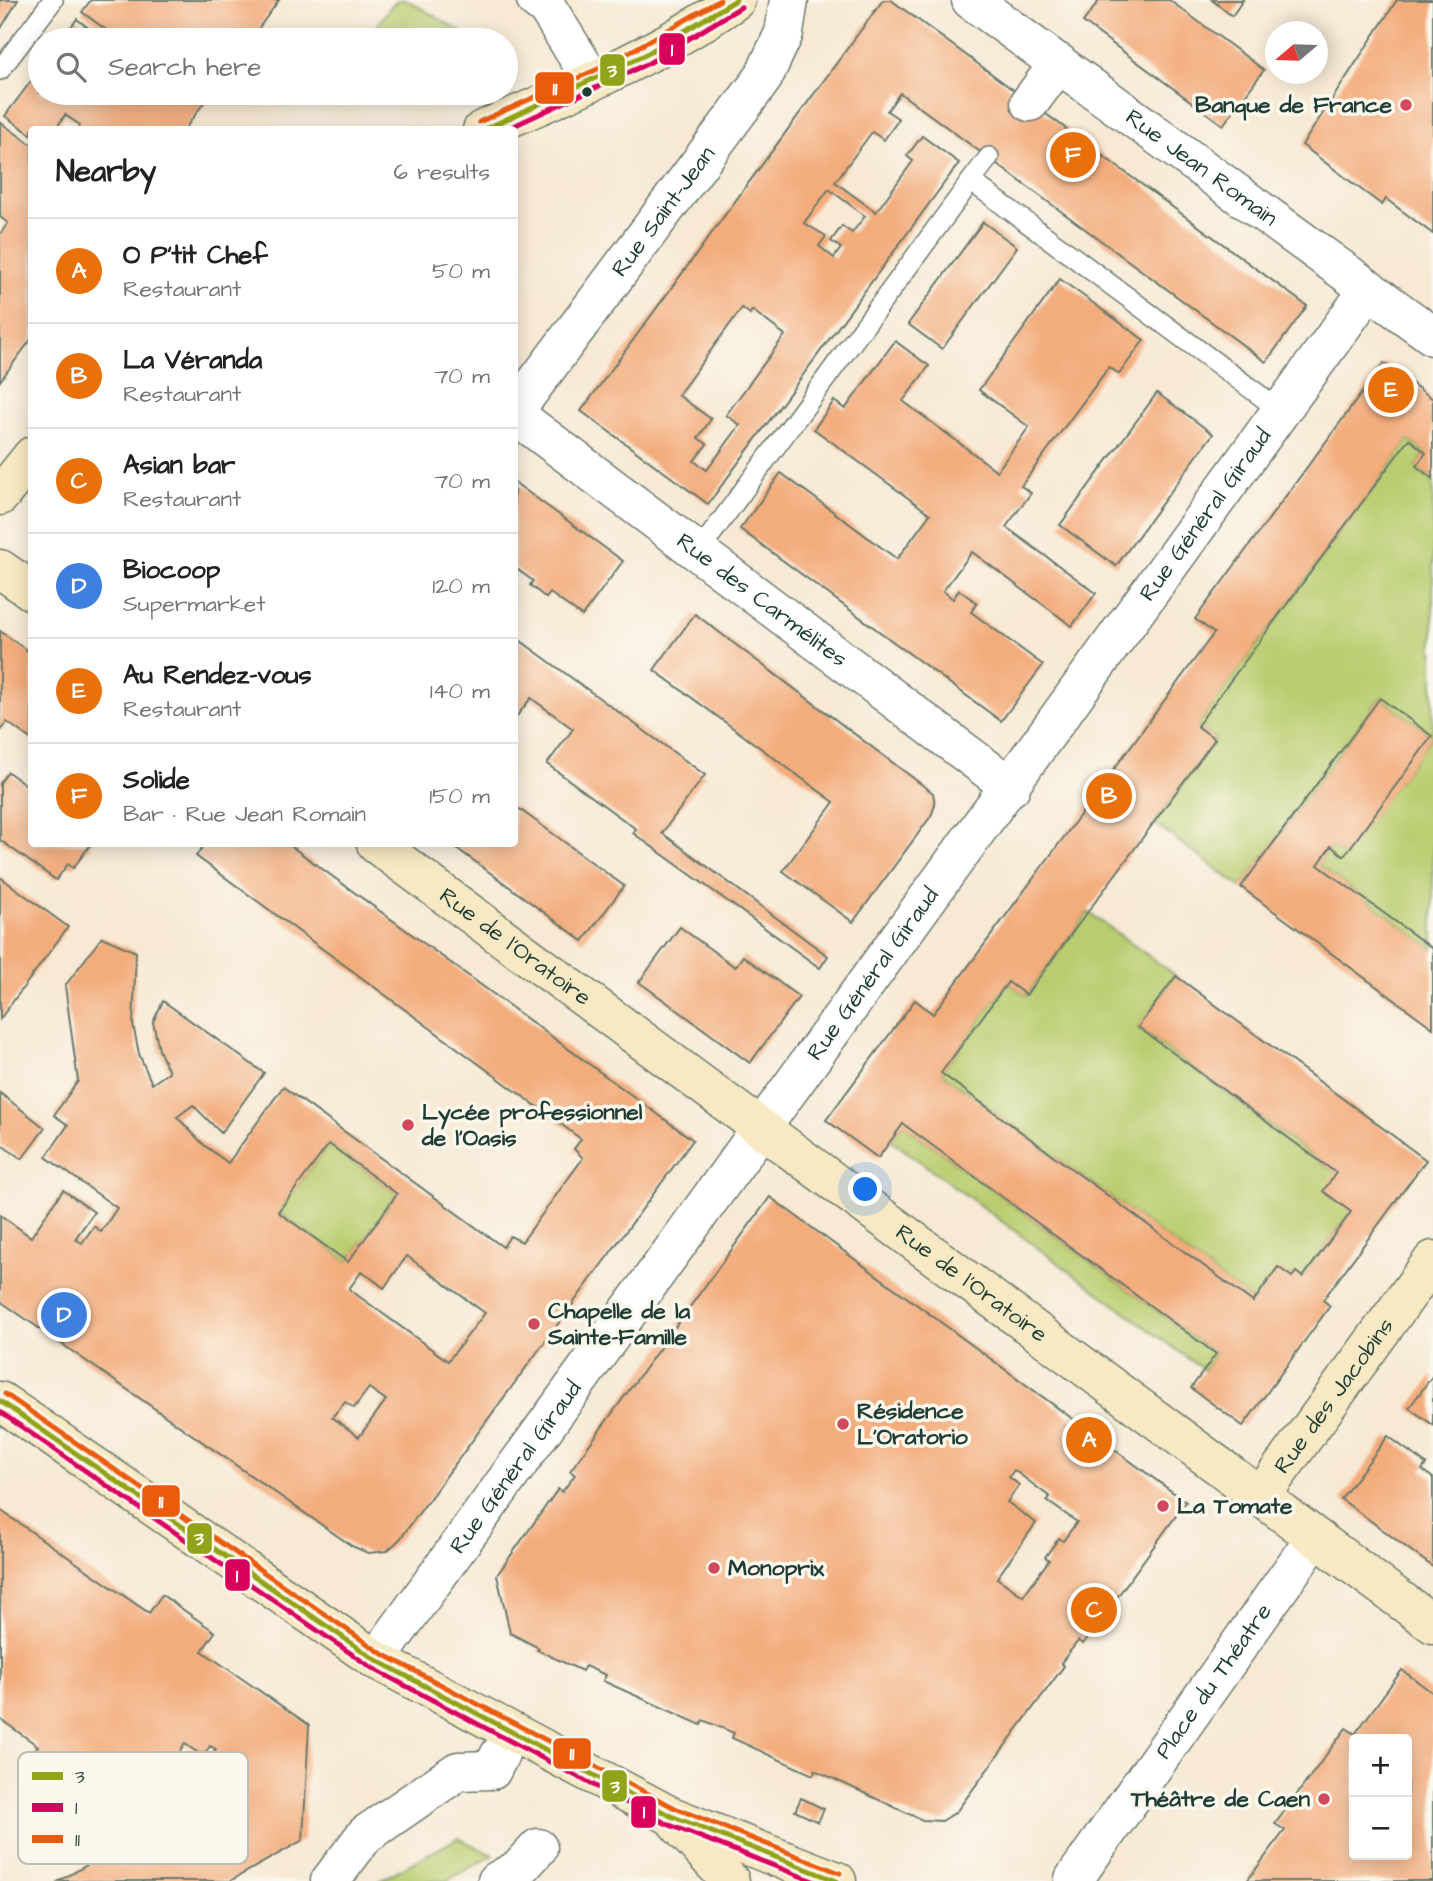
<!DOCTYPE html>
<html lang="en">
<head>
<meta charset="utf-8">
<style>
	body { margin:0; font-family:"Architects Daughter",sans-serif; background:#f6f6f6; color:#222 }
	.controls { position:absolute; right:21px; bottom:21px; display:grid; overflow:hidden; border-radius:7px; box-shadow:0 4px 18px #0003 }
	.controls button { width:63px; height:63px; display:grid; place-items:center; padding:0; border:0; border-bottom:2px solid #e0e0e0; background:#fff; color:#222; font:35px sans-serif }
	.compass { position:absolute; left:1265px; top:21px; width:63px; height:63px; border-radius:50%; background:#fff; box-shadow:0 4px 18px #0003; rotate:251deg }
	.you { position:absolute; left:866px; top:1190px; width:24px; height:24px; margin:-18px; border:5px solid #fff; border-radius:50%; background:#1a73e8; box-shadow:0 0 0 10px #1a73e833 }
	.badge { display:grid; place-items:center; width:46px; height:46px; border-radius:50%; background:#d1495b; color:#fff; font-size:23px; font-weight:700 }
	.pin { position:absolute; translate:-50% -50%; border:4px solid #fff; box-shadow:0 2px 7px #0006 }
	.list { margin:0; padding:0; list-style:none }
	h2 { display:flex; justify-content:space-between; align-items:center; height:91px; margin:0; padding:0 28px; font-size:30px }
	h2 small { font-size:23px; font-weight:400; color:#767676 }
	.list li { display:grid; grid-template-columns:46px 1fr auto; gap:21px; align-items:center; box-sizing:border-box; height:105px; padding:0 28px; border-top:2px solid #e0e0e0 }
	.list b { display:block; font-size:26px; white-space:nowrap }
	.list p { margin:0; font-size:23px; white-space:nowrap; color:#767676 }
	.list em { font-size:23px; font-style:normal; color:#767676 }
	.icon { flex:none; width:38px; height:38px; fill:none; stroke:currentColor; stroke-width:2; stroke-linecap:round; stroke-linejoin:round }
	.map { position:relative; flex:none; width:1433px; height:1881px; overflow:hidden }
	.search { position:absolute; background:#fff; box-shadow:0 4px 18px #0003; left:28px; top:28px; width:490px; height:77px; display:flex; align-items:center; gap:18px; box-sizing:border-box; padding:0 24px; border-radius:38px; color:#767676; font-size:26px }
	.panel { position:absolute; background:#fff; box-shadow:0 4px 18px #0003; left:28px; top:126px; width:490px; height:721px; border-radius:7px }
	.map>svg:first-child { display:block }
	.green { fill:#b9cd70; stroke:#6c8552; stroke-width:2 }
	.building { fill:#f3ac7b; fill-rule:evenodd }
	.lines { fill:none; stroke-linecap:round; stroke-linejoin:round }
	.lane-casing { stroke:#6b796c; stroke-width:22 }
	.street-casing { stroke:#6b796c; stroke-width:41 }
	.secondary-casing { stroke:#6b796c; stroke-width:41 }
	.lane { stroke:#fff; stroke-width:19 }
	.street { stroke:#fff; stroke-width:38 }
	.secondary { stroke:#f7e9c3; stroke-width:38 }
	.bus-1-casing { stroke:#fbf7ec; stroke-width:10 }
	.bus-2-casing { stroke:#fbf7ec; stroke-width:10 }
	.bus-3-casing { stroke:#fbf7ec; stroke-width:10 }
	.bus-1 { stroke:#92a219; stroke-width:5 }
	.bus-2 { stroke:#d8005b; stroke-width:5 }
	.bus-3 { stroke:#ea5b0c; stroke-width:5 }
	.bus-dot { fill:#1f3d34; stroke:#fbf7ec; stroke-width:2.5 }
	.poi-dot { fill:#d1495b; stroke:#fbf7ec; stroke-width:2.5 }
	.labels { text-anchor:middle; dominant-baseline:central; stroke-width:7; stroke-linejoin:round; paint-order:stroke }
	.poi-label { font-size:23px; font-weight:bold; fill:#1f3d34; stroke:#fbf7ec; text-anchor:start }
	.street-label { font-size:23px; fill:#1f3d34; stroke:#fbf7ec }
	.key { fill:#fbf7ec; stroke:#b9bfb5; stroke-width:2 }
	.key-label { font-size:19px; fill:#1f3d34 }
	.line-badge { stroke:#fbf7ec; stroke-width:2.5 }
	.badge-label { font-size:19px; text-anchor:middle; font-weight:bold; fill:#fff }
</style>
</head>
<body>
<div class="map">
<svg width="1433" height="1881" viewBox="0 0 1433 1881">
	<rect width="100%" height="100%" fill="#fbf7ec"/>
	<filter id="ink" filterUnits="userSpaceOnUse"><feTurbulence type="fractalNoise" baseFrequency=".0143" numOctaves="2"/><feDisplacementMap in="SourceGraphic" scale="14" xChannelSelector="R" yChannelSelector="G"/><feConvolveMatrix kernelMatrix="1 2 1 2 8 2 1 2 1" color-interpolation-filters="sRGB"/></filter>
	<filter id="wash" filterUnits="userSpaceOnUse"><feTurbulence type="fractalNoise" baseFrequency=".00686" numOctaves="4" result="noise"/><feDisplacementMap in="SourceGraphic" scale="28" xChannelSelector="R" yChannelSelector="G"/><feGaussianBlur stdDeviation="1.57" result="paint"/><feColorMatrix in="noise" values="0 0 0 0 0 0 0 0 0 0 0 0 0 0 0 0 0 1.4 0 .05"/><feComposite in="paint" operator="in"/></filter>
	<g filter="url(#wash)">
		<rect width="100%" height="100%" fill="#f7e9d4"/>
		<g class="green">
			<polygon points="399,0 407,0 462,32 466,40 367,40 392,5"/>
			<polygon points="331,93 365,93 335,104"/>
			<polygon points="1409,439 1426,453 1416,466 1433,479 1433,949 1318,865 1331,846 1343,855 1432,736 1380,698 1241,887 1154,823 1215,739 1197,726"/>
			<polygon points="1088,912 1176,976 1138,1028 1336,1173 1351,1212 1303,1277 1296,1272 1292,1277 1278,1268 1253,1302 941,1073 1008,982 1026,995"/>
			<polygon points="903,1124 1216,1354 1204,1370 891,1140"/>
			<polygon points="329,1144 397,1194 348,1262 278,1212"/>
			<polygon points="458,1838 493,1855 446,1881 379,1881"/>
		</g>
		<g id="blocks">
			<g class="building">
				<polygon points="0,0 18,0 0,30"/>
				<polygon points="91,0 279,0 250,40 120,40 82,12"/>
				<path d="M883 0H891L1307 306 1266 362 900 93 887 111 899 119 884 140 872 132 835 182 876 212 913 161 907 156 922 136 959 163 708 504 581 411ZM829 189 865 216 852 233 842 226 831 241 841 248 834 258 819 246 826 236 804 223ZM742 308 750 314 752 310 785 335 726 415 740 425 707 470 694 461 707 444 698 438 711 419 678 395Z"/>
				<polygon points="1100,0 1169,0 1264,70 1223,125 1083,22"/>
				<polygon points="1212,0 1243,0 1232,16"/>
				<polygon points="1397,0 1433,0 1433,234 1386,199 1382,205 1302,145"/>
				<polygon points="77,19 104,40 61,40"/>
				<polygon points="40,69 40,93 211,93 184,130 77,130 80,125 65,115 55,130 32,130 32,135 5,116"/>
				<polygon points="0,122 32,145 32,338 0,381 0,234 8,223 0,217"/>
				<polygon points="983,222 1017,247 942,349 908,324"/>
				<polygon points="1060,279 1144,340 1119,374 1109,367 1021,486 1031,493 1006,527 1096,593 1072,626 972,552 943,591 953,599 959,590 977,603 971,612 1043,665 1001,721 740,529 781,473 897,559 930,514 814,429 834,401 845,409 895,341 929,366 903,401 997,471 1029,427 979,390"/>
				<polygon points="1384,363 1433,399 1433,479 1416,466 1426,453 1409,439 1197,726 1215,739 1138,844 1026,995 1008,982 941,1073 1253,1302 1278,1267 1292,1277 1296,1272 1303,1277 1351,1212 1323,1191 1336,1173 1138,1027 1176,976 1426,1160 1323,1300 1330,1306 1243,1426 1191,1388 1216,1354 903,1124 878,1158 826,1120 915,1000 933,1014 1061,841 1214,633 1195,619"/>
				<polygon points="1157,393 1213,434 1116,566 1060,525"/>
				<polygon points="514,482 623,561 582,616 550,593 546,598 530,585 533,581 514,567"/>
				<polygon points="695,614 933,793 935,805 931,816 853,922 783,871 834,802 654,670"/>
				<polygon points="0,631 32,654 32,740 7,722 0,731"/>
				<polygon points="514,636 705,775 662,833 828,956 820,968 633,833 636,829 547,764 573,729 531,698 517,716 514,714"/>
				<polygon points="1380,698 1432,736 1344,856 1331,846 1318,865 1433,949 1433,1028 1241,887"/>
				<polygon points="8,772 32,789 32,844 91,844 73,868 68,864 56,880 0,840 0,783"/>
				<polygon points="514,805 624,886 583,941 451,844 514,844"/>
				<path d="M205 844H288L693 1140 400 1539 387 1551 368 1553 352 1546 0 1301V1215L31 1237 63 1190 94 1212 75 1239 82 1243 94 1226 101 1232 117 1208 46 1157 68 1125 54 1115 78 1081 65 986 102 937 136 952 133 1024 139 1054 152 1084 169 1072 159 1050 153 1022 163 1001 264 1073 221 1133 193 1105 177 1117 204 1145 228 1163 283 1087 503 1247 510 1236 522 1242 583 1158 574 1149 581 1139 196 856ZM329 1144 397 1194 348 1262 278 1212ZM407 1256 485 1313 448 1361 349 1289 362 1271 384 1288ZM369 1388 386 1400 359 1437 332 1417 345 1402 354 1408Z"/>
				<polygon points="0,877 68,927 0,1019"/>
				<polygon points="680,927 735,967 743,956 799,997 750,1063 639,982"/>
				<polygon points="0,1093 45,1128 22,1159 0,1144"/>
				<path d="M770 1197 1186 1502 1083 1644 1078 1641 1061 1663 1064 1666 956 1812 942 1821 922 1820 815 1770 813 1775 732 1738 734 1733 703 1720 701 1725 603 1681 606 1675 585 1666 582 1671 537 1650 539 1648 510 1633 497 1575 558 1489 562 1492 575 1475 570 1471ZM1014 1470 1050 1497 1047 1501 1077 1522 1063 1541 1059 1538 1045 1557 1049 1560 1023 1596 997 1578 1036 1523 1007 1502 1019 1485 1009 1477Z"/>
				<polygon points="1433,1375 1433,1425 1409,1408"/>
				<polygon points="1388,1436 1426,1464 1422,1470 1433,1478 1433,1567 1341,1499"/>
				<path d="M0 1510 149 1613 162 1595 215 1632 202 1651 309 1725 303 1840 230 1881H59L129 1841 124 1835 25 1765 38 1746 0 1719ZM185 1744 200 1754 205 1753 210 1746 216 1749 201 1765 198 1773V1789L213 1805 170 1830 156 1804 148 1799Z"/>
				<path d="M1402 1670 1433 1693V1881H1247L1285 1830 1275 1824 1312 1774 1346 1728 1355 1734ZM1354 1739H1407V1855H1354Z"/>
				<polygon points="801,1798 824,1809 818,1822 795,1811"/>
			</g>
		</g>
	</g>
	<g filter="url(#ink)">
		<use href="#blocks" fill-opacity="0" stroke="#6b796c" stroke-width="2"/>
		<g class="lines">
			<g class="lane-casing">
				<g id="lane">
					<polyline points="0,70 53,0"/>
					<polyline points="971,181 989,157"/>
					<polyline points="699,551 971,181 1281,411"/>
				</g>
			</g>
			<g class="street-casing">
				<g id="street">
					<polyline points="536,0 548,9 592,80"/>
					<path id="s1" d="M971 0 1433 336"/>
					<polyline points="1030,102 1059,63"/>
					<path id="s2" d="M514 412 763 78 784 33 789 0"/>
					<path id="s3" d="M514 414 1011 787"/>
					<path id="s4" d="M376 1660 1369 289"/>
					<path id="s5" d="M1074 1879 1304 1553"/>
					<polyline points="330,1881 365,1835 458,1771 492,1770 500,1754"/>
					<polyline points="497,1881 519,1869 538,1848"/>
				</g>
			</g>
			<g class="secondary-casing">
				<g id="secondary">
					<path d="M482 130C569 93 659 54 736 0"/>
					<polyline points="0,496 32,456"/>
					<polyline points="0,569 32,591"/>
					<path id="s6" d="M376 844 1433 1624"/>
					<polyline points="0,1401 376,1660 671,1816 837,1881"/>
					<path id="s7" d="M1261 1496 1433 1260"/>
					<polyline points="677,1823 730,1881"/>
				</g>
			</g>
			<use href="#lane" class="lane"/>
			<use href="#street" class="street"/>
			<use href="#secondary" class="secondary"/>
			<g class="bus-1-casing">
				<g id="bus-1">
					<polyline points="483,130 645,55 736,0"/>
					<polyline points="0,1401 376,1660 671,1816 837,1881"/>
				</g>
			</g>
			<g class="bus-2-casing">
				<g id="bus-2">
					<polyline points="505,130 649,63 741,7"/>
					<polyline points="0,1412 372,1668 667,1824 813,1881"/>
				</g>
			</g>
			<g class="bus-3-casing">
				<g id="bus-3">
					<polyline points="479,122 609,64 720,0"/>
					<polyline points="5,1394 381,1653 675,1808 840,1873"/>
				</g>
			</g>
			<use href="#bus-1" class="bus-1"/>
			<use href="#bus-2" class="bus-2"/>
			<use href="#bus-3" class="bus-3"/>
		</g>
	</g>
	<circle class="bus-dot" cx="587" cy="92" r="6"/>
	<g class="poi-dot">
		<circle cx="1406" cy="105" r="7"/>
		<circle cx="408" cy="1125" r="7"/>
		<circle cx="534" cy="1324" r="7"/>
		<circle cx="843" cy="1424" r="7"/>
		<circle cx="1163" cy="1506" r="7"/>
		<circle cx="714" cy="1568" r="7"/>
		<circle cx="1324" cy="1799" r="7"/>
	</g>
	<g class="labels">
		<g class="poi-label">
			<text x="1392" y="105" text-anchor="end">Banque de France</text>
			<text x="422" y="1112">Lycée professionnel<tspan x="422" dy="26">de l'Oasis</tspan></text>
			<text x="548" y="1311">Chapelle de la<tspan x="548" dy="26">Sainte-Famille</tspan></text>
			<text x="857" y="1411">Résidence<tspan x="857" dy="26">L'Oratorio</tspan></text>
			<text x="1177" y="1506">La Tomate</text>
			<text x="728" y="1568">Monoprix</text>
			<text x="1310" y="1799" text-anchor="end">Théâtre de Caen</text>
		</g>
		<g class="street-label">
			<text stroke="none"><textPath href="#s1" startOffset="285">Rue Jean Romain</textPath></text>
			<text stroke="none"><textPath href="#s2" startOffset="250">Rue Saint-Jean</textPath></text>
			<text stroke="none"><textPath href="#s4" startOffset="1414">Rue Général Giraud</textPath></text>
			<text stroke="none"><textPath href="#s3" startOffset="310">Rue des Carmélites</textPath></text>
			<text stroke="none"><textPath href="#s6" startOffset="173">Rue de l'Oratoire</textPath></text>
			<text stroke="none"><textPath href="#s4" startOffset="847">Rue Général Giraud</textPath></text>
			<text stroke="none"><textPath href="#s6" startOffset="740">Rue de l'Oratoire</textPath></text>
			<text stroke="none"><textPath href="#s7" startOffset="124">Rue des Jacobins</textPath></text>
			<text stroke="none"><textPath href="#s4" startOffset="238">Rue Général Giraud</textPath></text>
			<text stroke="none"><textPath href="#s5" startOffset="242">Place du Théatre</textPath></text>
		</g>
	</g>
	<rect x="18" y="1752" width="230" height="112" rx="10" class="key"/>
	<rect x="32" y="1772" width="31" height="8" fill="#92a219"/>
	<rect x="32" y="1803" width="31" height="9" fill="#d8005b"/>
	<rect x="32" y="1835" width="31" height="8" fill="#ea5b0c"/>
	<g class="key-label">
		<text x="75" y="1783">3</text>
		<text x="75" y="1814">1</text>
		<text x="75" y="1846">11</text>
	</g>
	<g class="line-badge">
		<rect x="658" y="32" width="28" height="34" rx="7" fill="#d8005b"/>
		<rect x="599" y="53" width="27" height="34" rx="7" fill="#92a219"/>
		<rect x="534" y="71" width="41" height="34" rx="7" fill="#ea5b0c"/>
		<rect x="141" y="1484" width="40" height="34" rx="7" fill="#ea5b0c"/>
		<rect x="186" y="1522" width="27" height="33" rx="7" fill="#92a219"/>
		<rect x="224" y="1558" width="27" height="34" rx="7" fill="#d8005b"/>
		<rect x="552" y="1737" width="40" height="33" rx="7" fill="#ea5b0c"/>
		<rect x="601" y="1769" width="27" height="34" rx="7" fill="#92a219"/>
		<rect x="630" y="1795" width="27" height="34" rx="7" fill="#d8005b"/>
	</g>
	<g class="badge-label">
		<text x="672" y="56">1</text>
		<text x="612" y="77">3</text>
		<text x="555" y="95">11</text>
		<text x="161" y="1508">11</text>
		<text x="199" y="1545">3</text>
		<text x="237" y="1582">1</text>
		<text x="572" y="1760">11</text>
		<text x="615" y="1793">3</text>
		<text x="644" y="1818">1</text>
	</g>
</svg>
<div class="controls">
<button>+</button>
<button>−</button>
</div>
<svg class="compass" viewBox="-18 -18 36 36"><path d="M0-13l5 13h-10z" fill="#e53935"/><path d="M0 13l5-13h-10z" fill="#767676"/></svg>
<div class="you"></div>
<div class="pin badge" style="left:1089px;top:1440px;background:#e8710a">A</div>
<div class="pin badge" style="left:1109px;top:796px;background:#e8710a">B</div>
<div class="pin badge" style="left:1094px;top:1610px;background:#e8710a">C</div>
<div class="pin badge" style="left:64px;top:1315px;background:#3f7fe0">D</div>
<div class="pin badge" style="left:1391px;top:390px;background:#e8710a">E</div>
<div class="pin badge" style="left:1073px;top:155px;background:#e8710a">F</div>
<div class="search"><svg class="icon" aria-label="search" viewBox="0 0 24 24"><circle cx="10" cy="10" r="6"/><path d="M15 15l6 6"/></svg>Search here</div>
<section class="panel">
<h2>Nearby<small>6 results</small></h2>
<ul class="list">
<li><span class="badge" style="background:#e8710a">A</span><div><b>O P'tit Chef</b><p>Restaurant</p></div><em>50 m</em></li>
<li><span class="badge" style="background:#e8710a">B</span><div><b>La Véranda</b><p>Restaurant</p></div><em>70 m</em></li>
<li><span class="badge" style="background:#e8710a">C</span><div><b>Asian bar</b><p>Restaurant</p></div><em>70 m</em></li>
<li><span class="badge" style="background:#3f7fe0">D</span><div><b>Biocoop</b><p>Supermarket</p></div><em>120 m</em></li>
<li><span class="badge" style="background:#e8710a">E</span><div><b>Au Rendez-vous</b><p>Restaurant</p></div><em>140 m</em></li>
<li><span class="badge" style="background:#e8710a">F</span><div><b>Solide</b><p>Bar · Rue Jean Romain</p></div><em>150 m</em></li>
</ul>
</section>
</div>
</body>
</html>
